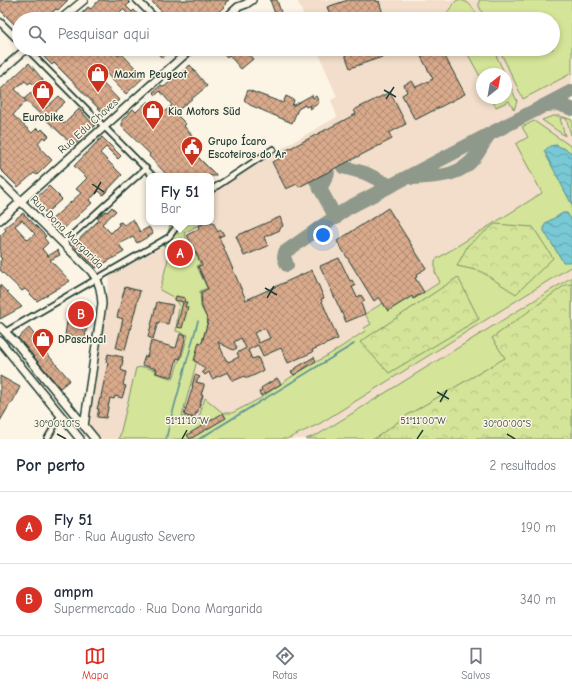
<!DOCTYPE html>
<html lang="pt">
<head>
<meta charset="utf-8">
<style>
	body { margin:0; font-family:"Comic Neue",sans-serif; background:#f2f2f3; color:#1f2937 }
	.compass { position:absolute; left:476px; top:68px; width:36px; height:36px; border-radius:50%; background:#fff; box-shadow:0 2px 6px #0003; rotate:31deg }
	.you { position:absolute; left:323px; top:235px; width:14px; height:14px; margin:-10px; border:3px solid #fff; border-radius:50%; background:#1a73e8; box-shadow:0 0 0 6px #1a73e833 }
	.badge { display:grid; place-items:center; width:26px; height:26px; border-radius:50%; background:#d93025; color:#fff; font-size:13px; font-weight:700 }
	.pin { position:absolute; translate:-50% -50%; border:2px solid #fff; box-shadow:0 1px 4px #0006 }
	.popup { position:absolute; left:146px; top:173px; width:68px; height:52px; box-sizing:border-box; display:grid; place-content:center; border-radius:8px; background:#fff; filter:drop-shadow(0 1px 3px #0005); font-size:13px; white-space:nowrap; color:#747a83 }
	.popup b { font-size:15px; color:#1f2937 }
	.popup::after { content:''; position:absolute; left:50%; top:100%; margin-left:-8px; border:8px solid transparent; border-top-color:#fff }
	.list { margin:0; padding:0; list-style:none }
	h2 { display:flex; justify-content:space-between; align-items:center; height:52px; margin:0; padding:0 16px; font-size:17px }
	h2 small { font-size:13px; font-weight:400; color:#747a83 }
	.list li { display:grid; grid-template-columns:26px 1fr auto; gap:12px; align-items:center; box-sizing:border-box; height:72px; padding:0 16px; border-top:1px solid #e0e1e3 }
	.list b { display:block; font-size:15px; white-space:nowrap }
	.list p { margin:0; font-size:13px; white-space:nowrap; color:#747a83 }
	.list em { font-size:13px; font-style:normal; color:#747a83 }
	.icon { flex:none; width:22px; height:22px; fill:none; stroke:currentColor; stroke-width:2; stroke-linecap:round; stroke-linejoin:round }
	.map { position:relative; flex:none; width:572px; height:439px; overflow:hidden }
	.search { position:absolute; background:#fff; box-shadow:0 2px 6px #0003; left:12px; right:12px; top:12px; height:44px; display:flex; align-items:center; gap:10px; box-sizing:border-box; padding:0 14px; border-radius:22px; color:#747a83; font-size:15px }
	.sheet { height:196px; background:#fff }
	nav { display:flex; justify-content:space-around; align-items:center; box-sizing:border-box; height:56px; border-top:1px solid #e0e1e3; background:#fff; font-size:11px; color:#747a83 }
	nav a { display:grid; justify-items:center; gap:2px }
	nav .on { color:#d93025 }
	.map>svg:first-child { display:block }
	.built { fill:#f2deca; fill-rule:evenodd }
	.grass { fill:#d4e498; stroke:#7a9066 }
	.forest { fill:url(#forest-crowns); stroke:#7a9066 }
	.park { fill:url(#park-dots); stroke:#7a9066 }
	.water { fill:url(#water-waves); stroke:#559095 }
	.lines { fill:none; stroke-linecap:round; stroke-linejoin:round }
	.stream { stroke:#559095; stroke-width:1.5 }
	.taxiway { stroke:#8e998c; stroke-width:14 }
	.building { fill:url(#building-cross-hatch); stroke:#1f3d34; fill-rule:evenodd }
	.street-casing { stroke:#1f3d34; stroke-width:8 }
	.secondary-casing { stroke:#1f3d34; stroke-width:9 }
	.primary-casing { stroke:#1f3d34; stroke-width:10 }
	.street { stroke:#fcf5e5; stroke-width:4.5 }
	.secondary { stroke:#fcf5e5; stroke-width:6 }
	.primary { stroke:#fcf5e5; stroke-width:7 }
	.ticks { fill:none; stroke:#1f3d34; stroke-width:1.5 }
	.labels { text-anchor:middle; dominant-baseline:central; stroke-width:3; stroke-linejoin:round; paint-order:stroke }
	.poi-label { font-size:11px; font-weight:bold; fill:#1f3d34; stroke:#fcf5e5; text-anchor:start }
	.street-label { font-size:11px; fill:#1f3d34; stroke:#fcf5e5 }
	.ticks-label { font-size:10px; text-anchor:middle; fill:#1f3d34; stroke:#fcf5e5; stroke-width:3; stroke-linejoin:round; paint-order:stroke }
</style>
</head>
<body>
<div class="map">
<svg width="572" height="439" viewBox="0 0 572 439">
	<defs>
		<pattern id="forest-crowns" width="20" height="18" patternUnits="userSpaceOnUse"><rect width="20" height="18" fill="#d4e498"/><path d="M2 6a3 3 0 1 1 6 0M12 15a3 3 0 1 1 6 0" fill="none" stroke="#b6c484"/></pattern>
		<pattern id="park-dots" width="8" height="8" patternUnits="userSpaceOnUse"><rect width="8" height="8" fill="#d4e498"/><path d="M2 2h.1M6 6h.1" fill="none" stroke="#b6c484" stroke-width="1.8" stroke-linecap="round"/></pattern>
		<pattern id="water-waves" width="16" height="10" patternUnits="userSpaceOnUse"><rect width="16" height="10" fill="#79c8d5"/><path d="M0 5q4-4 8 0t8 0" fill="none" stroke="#63a4ae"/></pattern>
		<pattern id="building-cross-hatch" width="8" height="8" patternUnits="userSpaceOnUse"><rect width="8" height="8" fill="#d9a98b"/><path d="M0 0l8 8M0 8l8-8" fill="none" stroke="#af8b72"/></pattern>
	</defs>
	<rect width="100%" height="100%" fill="#fcf5e5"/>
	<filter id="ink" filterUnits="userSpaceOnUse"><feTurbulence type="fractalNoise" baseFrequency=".025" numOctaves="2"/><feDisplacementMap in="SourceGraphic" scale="8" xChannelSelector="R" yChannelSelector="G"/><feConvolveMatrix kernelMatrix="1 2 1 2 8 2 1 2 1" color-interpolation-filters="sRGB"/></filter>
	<g filter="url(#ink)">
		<path class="built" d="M297 0H572V439H101L87 422 110 275 164 246 191 249 184 233 204 222H211V218L214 215 213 192 268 156 337 117 331 100 337 97 317 49H553V19H305ZM482 74H506V98H482Z"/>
		<g class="grass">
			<path d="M457 0C470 0 474 9 479 19H447L445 15Z"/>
			<polygon points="479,0 572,0 572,73 523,99 499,49 553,49 553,19 485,19 479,6"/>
			<polygon points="465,49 493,49 505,74 482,74 482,80"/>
			<polygon points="506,77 517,101 514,110 509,101 496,107 491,98 506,98"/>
			<polygon points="553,116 560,116 572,120 572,138 566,118 560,118 565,136 542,120"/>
			<path d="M534 121 572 147V266L319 424 287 439H119L136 368 143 367 156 370 155 373 173 379 179 360 181 359 188 335 176 331 179 304 173 297 160 290 169 255C178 256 192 261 196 251L200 264 197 266 207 288 200 291 201 307 208 320 182 416 198 420 205 398 223 413H232L259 399 291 377 335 351 365 331 364 328 371 324 365 314 383 303 388 311 412 296 414 299 440 282 435 272V260L542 193 516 144 528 137 522 127Z"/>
			<polygon points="572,277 572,439 306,439 319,434"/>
		</g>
		<g class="forest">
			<polygon points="495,224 533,227 553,258 516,294 480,271 457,266 468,245"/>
			<polygon points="458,277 479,319 389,373 360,342"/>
			<polygon points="572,284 572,439 374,439 409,414 505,358 492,338 565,285"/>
		</g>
		<polygon class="park" points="171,222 204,222 184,233 191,249 164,246"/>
		<g class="water">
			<polygon points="556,145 567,150 572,153 572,205 544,151 550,146"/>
			<polygon points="563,213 567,213 572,221 572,260 569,262 563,262 544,231 544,226 547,222"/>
		</g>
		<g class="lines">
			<g class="stream">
				<polyline points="166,439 170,422 198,321"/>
				<polyline points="199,439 354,344"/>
			</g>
			<g class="taxiway">
				<polyline points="548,105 558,104 572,109"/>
				<polyline points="343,167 365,173 389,185 393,185"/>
				<polyline points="314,177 336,218"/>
				<path d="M413 178C435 176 459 178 475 157 480 151 483 143 488 136"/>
				<polyline points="320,189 328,173"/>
				<polyline points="287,265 284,257 285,252 348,208 572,91"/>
			</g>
		</g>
		<g class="building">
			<polygon points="0,0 68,0 58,10 56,9 45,19 19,19 19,29 0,10"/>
			<polygon points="99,0 127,0 130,3 126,6 132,12 134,10 138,15 133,19 124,19 129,15 123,9 117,15 120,19 76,19 88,7 91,9"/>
			<polygon points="150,0 229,0 225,3 226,5 211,19 169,19"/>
			<polygon points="270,0 277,0 283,19 277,19"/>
			<polygon points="348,0 376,0 377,2 379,1 383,14 370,19 332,19 327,7"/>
			<polygon points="42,49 95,49 97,51 99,49 112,49 118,56 121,53 144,77 126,94 100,67 93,73 119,100 105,115 62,71 54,63 52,65 39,52"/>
			<polygon points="154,49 172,49 162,58"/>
			<polygon points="226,49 244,49 253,59 241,69 229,55 227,57 222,52"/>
			<polygon points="343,49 383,49 385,56 350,68"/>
			<polygon points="417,49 441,49 465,94 415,120 402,95 407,92 404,85 412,81 416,87 433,79"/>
			<polygon points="29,63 43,80 42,80 48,86 49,85 53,89 39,102 46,108 59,96 65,102 53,113 64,124 79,109 95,126 74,146 24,99 37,88 31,82 28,84 25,81 15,89 26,101 13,115 32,133 37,128 40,131 42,129 49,136 45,139 43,137 38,143 41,147 41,149 52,160 37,175 34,173 18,187 0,169 0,90"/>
			<polygon points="190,65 207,86 175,113 186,124 184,126 192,135 191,136 196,141 192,145 198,151 196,155 217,176 168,176 149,156 150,154 122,127 122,120 133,109 136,112 148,101 161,115 172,105 160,91 156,95 153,92 161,85 164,87"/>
			<polygon points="248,90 283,103 286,96 294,100 292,106 312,95 313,98 316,96 319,103 310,109 311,105 306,107 305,105 298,109 292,123 250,105 244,100"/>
			<polygon points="390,92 406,124 389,133 392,139 299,187 297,184 286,189 272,162 283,157 281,153 356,114 354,110"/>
			<polygon points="102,137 121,156 118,159 106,147 100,153 122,175 103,195 99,191 89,200 92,203 60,232 50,221 81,193 76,189 87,178 74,166"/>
			<polygon points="49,186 62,199 46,213 34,200"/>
			<polygon points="112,207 116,211 102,224 111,233 119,225 118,223 121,222 124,225 133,219 140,232 149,227 153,234 137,243 133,237 119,244 124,252 96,268 73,245 99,220 97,218 106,211 107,212"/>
			<polygon points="388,208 426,268 416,275 417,277 415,278 424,292 413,299 412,296 388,311 379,297 374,301 337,241"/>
			<path d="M23 213 46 236 44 238 48 243 42 249 48 256 58 250 60 255 50 260 70 281 37 301 25 289 22 291 0 270V261L2 259 0 257V236L6 230 4 228ZM22 220 35 234 28 240 15 226Z"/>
			<polygon points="280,217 283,226 280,228 280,230 264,237 268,246 244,256 236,236"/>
			<path d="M208 222H213L218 232 221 230 224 235 219 237 246 300 312 270 324 298 321 299 338 339 312 350 313 352 288 363 281 348 263 356 258 345 248 350 252 359 258 357 263 370 259 373 248 378H246L245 376 233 381 228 372 212 379 209 372 205 375 202 372 205 369 197 362 194 361 199 342 202 343 208 321 202 307 201 292 208 289 198 266 202 265 187 235 199 229 198 226ZM265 328 270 338 259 343 254 333ZM241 338 246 348 237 353 239 357 228 362 227 360H226L218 342 233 350 237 348 234 342Z"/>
			<polygon points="171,248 180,250 190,251 190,255 178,256 170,253"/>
			<polygon points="339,258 350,281 352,280 355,286 352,287 357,297 361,295 365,301 361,303 365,314 346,322 320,266"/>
			<polygon points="0,285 22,307 0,319"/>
			<polygon points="125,287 140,291 125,350 116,348 123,319 117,317"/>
			<polygon points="176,296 185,298 184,302 187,302 185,307 188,307 182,328 177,327 183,302 175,300"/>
			<polygon points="83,300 88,301 86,311 89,311 85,338 65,335 68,315 66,315 67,310 71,311 71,308 81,310"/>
			<polygon points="157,302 173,305 168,324 158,322 153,339 148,337"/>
			<polygon points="29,328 37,338 35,340 70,380 60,388 18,338"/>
			<polygon points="180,334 186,335 180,359 177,358 172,377 156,373 157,369 142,365 145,356 147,357 151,341 176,348"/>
			<polygon points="108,354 123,357 122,360 123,360 121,370 126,372 123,385 126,386 122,398 115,396 114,399 110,398 106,418 97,417 99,409 97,409 100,398 101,399 101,396 108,363 106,362"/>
			<polygon points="314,357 316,361 294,375 291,372 294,370 294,369"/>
			<polygon points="195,375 200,377 196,382 204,384 204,386 201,395 203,395 197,414 196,413 194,418 184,415 193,386 192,386"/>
			<polygon points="0,376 20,387 12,403 10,404 0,421"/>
			<polygon points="277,378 281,384 261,396 259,392 262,390 261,388"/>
			<polygon points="223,413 226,418 190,439 187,435"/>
		</g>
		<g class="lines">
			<g class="street-casing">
				<g id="street">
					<polyline points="27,49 153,176"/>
					<polyline points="211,190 273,149"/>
					<polyline points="63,243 146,168"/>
					<polyline points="5,332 169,237 180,222"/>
					<polyline points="47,439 61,415"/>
				</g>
			</g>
			<g class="secondary-casing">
				<g id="secondary">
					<polyline points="137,0 156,19"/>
					<polyline points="0,22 19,41"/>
				</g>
			</g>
			<g class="primary-casing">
				<g id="primary">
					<polyline points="61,19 84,0"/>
					<polyline points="225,19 238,7 246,4 252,0"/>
					<polyline points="0,72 26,49"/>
					<path d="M0 181 91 271C100 282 101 291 102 304L84 426"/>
					<polyline points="0,220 191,49"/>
					<polyline points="0,327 18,345 95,439"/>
					<polyline points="0,341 80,439"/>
				</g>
			</g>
			<use href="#street" class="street"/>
			<use href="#secondary" class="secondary"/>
			<use href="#primary" class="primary"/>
		</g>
	</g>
	<path class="ticks" d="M384 90 396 97M386 99 394 87M92 184 104 192M94 194 101 182M265 288 277 295M267 298 274 286M437 392 449 399M440 402 447 390M57 434 66 439M507 434 515 439M182 439 187 430M417 439 423 430"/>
	<defs>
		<g id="shop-pin" transform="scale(1.15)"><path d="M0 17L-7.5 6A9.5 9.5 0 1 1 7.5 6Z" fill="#c8321e" stroke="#fcf5e5"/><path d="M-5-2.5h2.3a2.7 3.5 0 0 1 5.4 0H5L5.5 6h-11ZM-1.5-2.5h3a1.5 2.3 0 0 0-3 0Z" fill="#fff"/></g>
		<g id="civic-pin" transform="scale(1.15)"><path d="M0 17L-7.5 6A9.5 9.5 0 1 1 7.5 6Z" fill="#c8321e" stroke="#fcf5e5"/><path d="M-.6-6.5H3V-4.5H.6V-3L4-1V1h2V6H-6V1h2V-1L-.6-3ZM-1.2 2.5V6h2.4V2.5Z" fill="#fff"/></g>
	</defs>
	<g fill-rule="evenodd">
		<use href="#shop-pin" x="98" y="74"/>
		<use href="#shop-pin" x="43" y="91"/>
		<use href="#shop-pin" x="153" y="111"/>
		<use href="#civic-pin" x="192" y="147"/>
		<use href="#shop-pin" x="43" y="339"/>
	</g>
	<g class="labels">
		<g class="poi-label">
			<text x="114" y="74">Maxim Peugeot</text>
			<text x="168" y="111">Kia Motors Süd</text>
			<text x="43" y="117" text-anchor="middle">Eurobike</text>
			<text x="208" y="141">Grupo Ícaro<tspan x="208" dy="13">Escoteiros do Ar</tspan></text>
			<text x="58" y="339">DPaschoal</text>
		</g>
		<g class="street-label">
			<text transform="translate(88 126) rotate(-42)">Rua Edu Chaves</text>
			<text transform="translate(67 232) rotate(45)">Rua Dona Margarida</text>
		</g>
	</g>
	<g class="ticks-label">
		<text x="187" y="424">51°11'10"W</text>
		<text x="423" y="424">51°11'00"W</text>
		<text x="57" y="427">30°00'10"S</text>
		<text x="507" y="427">30°00'00"S</text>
	</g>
</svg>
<svg class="compass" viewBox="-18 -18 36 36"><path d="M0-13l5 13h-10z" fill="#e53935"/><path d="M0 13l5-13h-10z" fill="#747a83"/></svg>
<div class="you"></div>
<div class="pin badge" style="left:180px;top:253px">A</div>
<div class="popup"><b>Fly 51</b>Bar</div>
<div class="pin badge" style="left:81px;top:314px">B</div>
<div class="search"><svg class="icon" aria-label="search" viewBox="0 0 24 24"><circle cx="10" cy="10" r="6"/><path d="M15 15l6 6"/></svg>Pesquisar aqui</div>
</div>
<section class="sheet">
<h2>Por perto<small>2 resultados</small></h2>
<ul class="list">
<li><span class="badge">A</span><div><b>Fly 51</b><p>Bar · Rua Augusto Severo</p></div><em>190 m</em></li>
<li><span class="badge">B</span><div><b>ampm</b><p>Supermercado · Rua Dona Margarida</p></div><em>340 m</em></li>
</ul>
</section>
<nav>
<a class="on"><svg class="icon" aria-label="map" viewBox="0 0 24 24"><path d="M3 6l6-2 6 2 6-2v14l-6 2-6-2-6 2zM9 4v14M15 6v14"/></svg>Mapa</a>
<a><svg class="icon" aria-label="directions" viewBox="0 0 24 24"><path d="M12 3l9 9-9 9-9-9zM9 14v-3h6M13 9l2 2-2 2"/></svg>Rotas</a>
<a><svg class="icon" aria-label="saved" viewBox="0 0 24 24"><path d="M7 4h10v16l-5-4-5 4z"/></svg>Salvos</a>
</nav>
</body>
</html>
